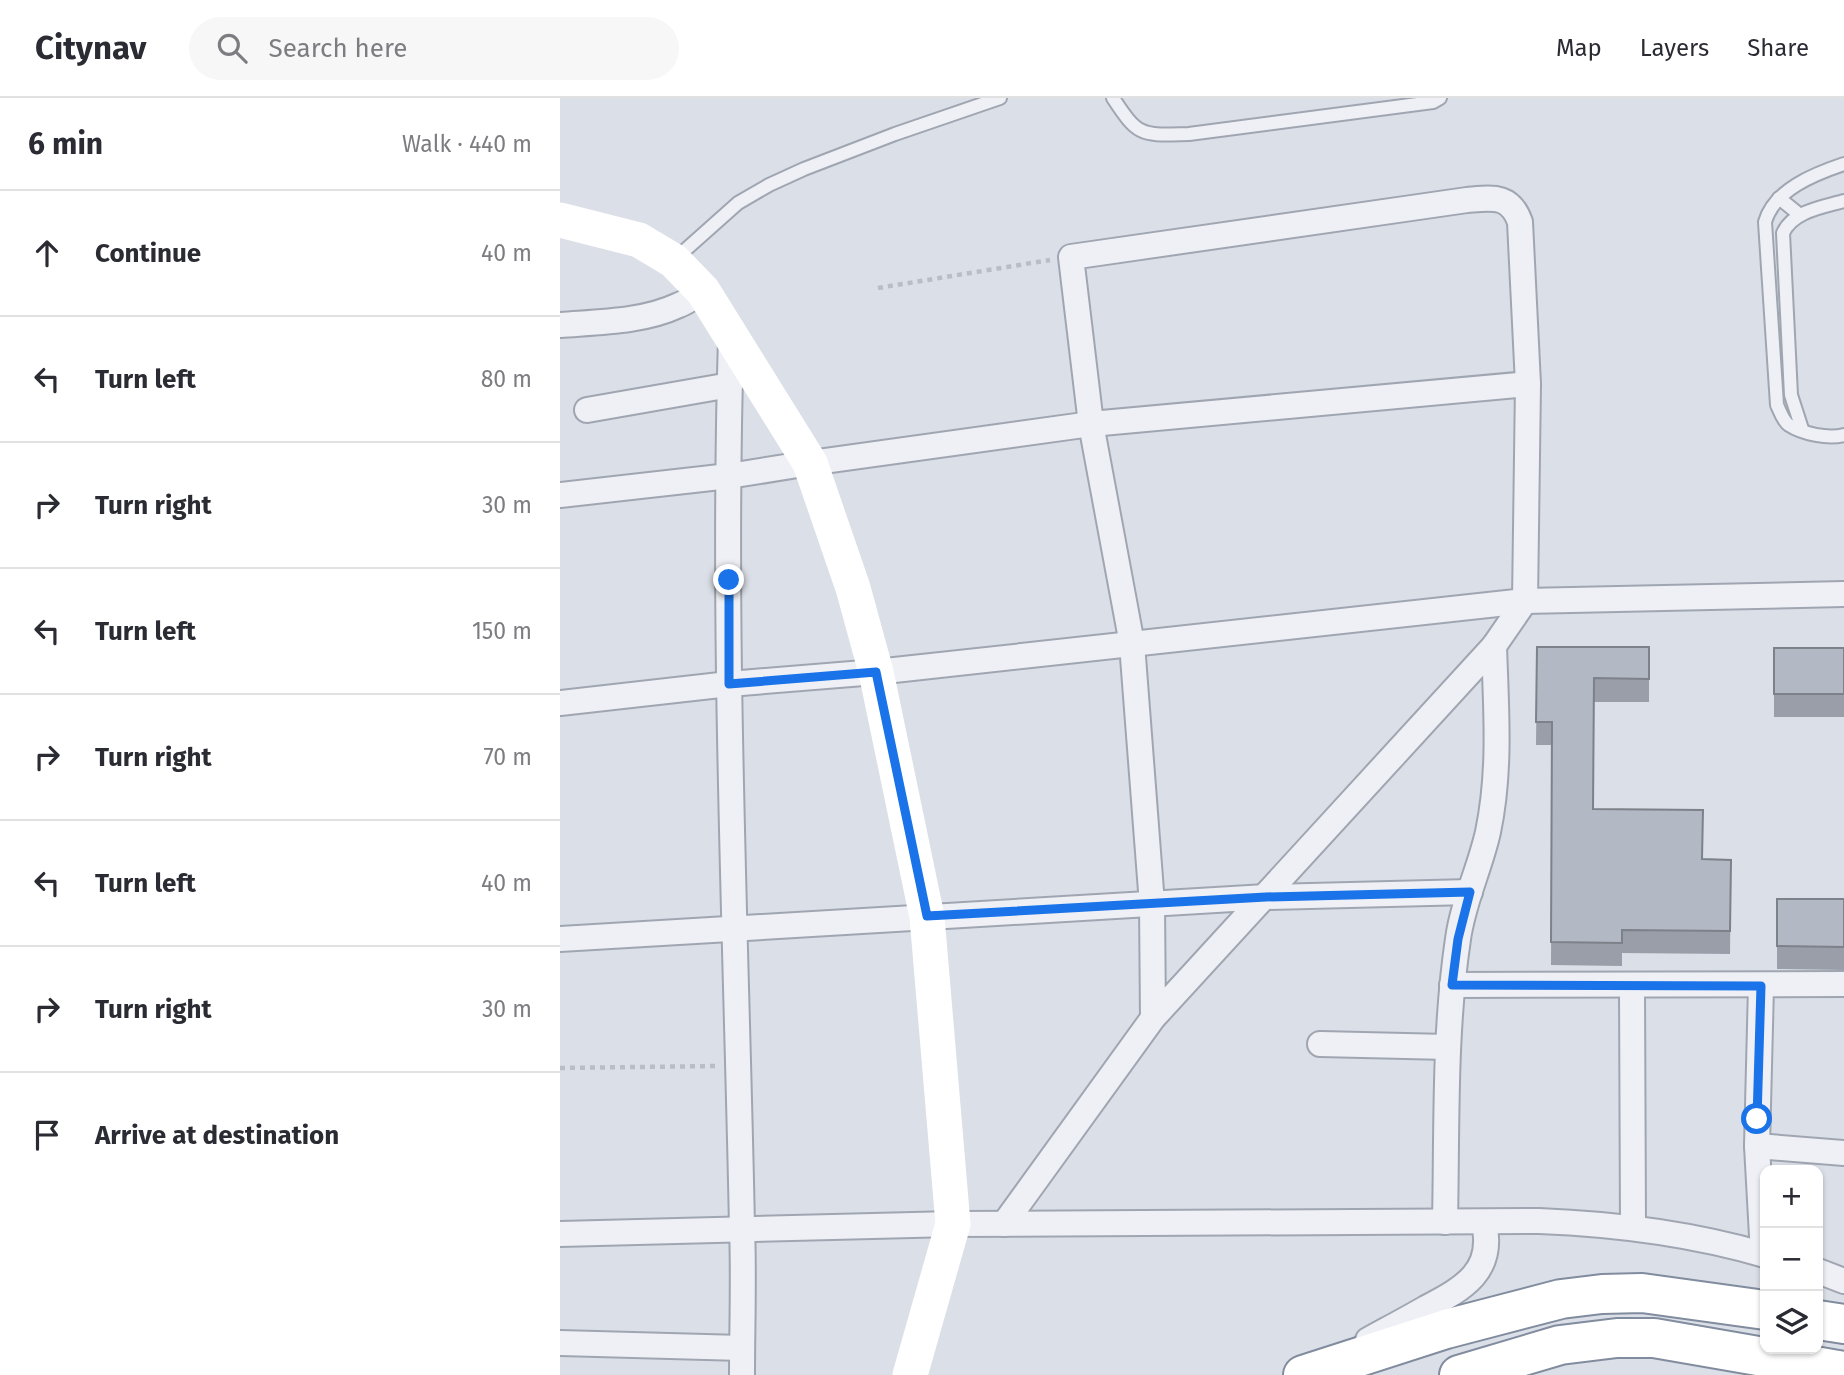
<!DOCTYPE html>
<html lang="en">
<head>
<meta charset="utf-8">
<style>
	body { margin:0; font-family:"Fira Sans",sans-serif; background:#f7f7f7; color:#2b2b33 }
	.controls { position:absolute; right:21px; bottom:21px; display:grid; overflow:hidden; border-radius:14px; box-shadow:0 2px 5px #0004 }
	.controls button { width:63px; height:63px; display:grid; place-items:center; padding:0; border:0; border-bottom:2px solid #e1e1e2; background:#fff; color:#2b2b33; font:35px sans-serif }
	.stop { position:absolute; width:21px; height:21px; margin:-16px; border:5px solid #1a73e8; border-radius:50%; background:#fff }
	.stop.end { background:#1a73e8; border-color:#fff; box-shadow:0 2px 7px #0008 }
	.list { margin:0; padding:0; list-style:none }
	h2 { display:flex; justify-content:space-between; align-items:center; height:91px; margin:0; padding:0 28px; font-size:30px }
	h2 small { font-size:23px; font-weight:400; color:#7c7c81 }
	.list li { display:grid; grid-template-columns:46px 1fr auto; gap:21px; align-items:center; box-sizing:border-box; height:126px; padding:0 28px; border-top:2px solid #e1e1e2 }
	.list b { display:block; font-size:26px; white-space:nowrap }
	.list em { font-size:23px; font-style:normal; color:#7c7c81 }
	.icon { flex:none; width:38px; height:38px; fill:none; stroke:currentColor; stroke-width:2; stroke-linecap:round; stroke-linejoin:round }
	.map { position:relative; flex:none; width:1284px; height:1277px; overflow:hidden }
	header { display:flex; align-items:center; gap:42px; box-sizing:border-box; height:98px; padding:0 35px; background:#fff; border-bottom:2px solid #e1e1e2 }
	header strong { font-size:33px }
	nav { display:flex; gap:38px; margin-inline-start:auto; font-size:24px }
	.search { width:490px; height:63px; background:#f7f7f7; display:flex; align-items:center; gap:18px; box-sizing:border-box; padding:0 24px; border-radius:38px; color:#7c7c81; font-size:26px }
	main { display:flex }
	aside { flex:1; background:#fff }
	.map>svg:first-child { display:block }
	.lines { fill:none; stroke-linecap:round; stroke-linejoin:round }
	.lane-casing { stroke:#a0a6b1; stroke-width:16 }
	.street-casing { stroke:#a0a6b1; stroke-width:28 }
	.highway-casing { stroke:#818c9f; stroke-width:42 }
	.path { stroke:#b9bdc6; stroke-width:4.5; stroke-dasharray:5 5; stroke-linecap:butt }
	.lane { stroke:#eef0f5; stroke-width:12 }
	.street { stroke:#eef0f5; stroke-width:24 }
	.secondary { stroke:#fff; stroke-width:35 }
	.highway { stroke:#fff; stroke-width:38 }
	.wall { fill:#999ea9 }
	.building { fill:#b2b8c4; stroke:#7d8189; stroke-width:2 }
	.route { stroke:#1a73e8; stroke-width:9 }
</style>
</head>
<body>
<header>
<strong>Citynav</strong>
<div class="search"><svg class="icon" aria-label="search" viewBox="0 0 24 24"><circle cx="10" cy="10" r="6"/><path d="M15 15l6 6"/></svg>Search here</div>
<nav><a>Map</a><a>Layers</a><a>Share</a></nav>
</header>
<main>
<aside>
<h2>6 min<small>Walk · 440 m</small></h2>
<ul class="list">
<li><svg class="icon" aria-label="ahead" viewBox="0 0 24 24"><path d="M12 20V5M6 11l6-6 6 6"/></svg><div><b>Continue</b></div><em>40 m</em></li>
<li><svg class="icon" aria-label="left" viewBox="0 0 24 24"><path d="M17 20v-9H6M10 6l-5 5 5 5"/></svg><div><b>Turn left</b></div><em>80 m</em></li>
<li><svg class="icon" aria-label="right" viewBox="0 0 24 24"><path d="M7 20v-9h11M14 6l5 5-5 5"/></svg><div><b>Turn right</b></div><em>30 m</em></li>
<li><svg class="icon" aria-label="left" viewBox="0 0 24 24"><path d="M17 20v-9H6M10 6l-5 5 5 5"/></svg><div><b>Turn left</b></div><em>150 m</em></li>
<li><svg class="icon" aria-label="right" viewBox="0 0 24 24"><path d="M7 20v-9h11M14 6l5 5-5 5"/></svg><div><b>Turn right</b></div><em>70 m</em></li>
<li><svg class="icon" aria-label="left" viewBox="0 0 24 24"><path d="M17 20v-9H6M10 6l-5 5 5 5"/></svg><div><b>Turn left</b></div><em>40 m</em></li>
<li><svg class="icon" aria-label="right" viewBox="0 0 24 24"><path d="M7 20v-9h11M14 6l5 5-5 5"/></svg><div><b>Turn right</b></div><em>30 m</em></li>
<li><svg class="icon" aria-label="arrive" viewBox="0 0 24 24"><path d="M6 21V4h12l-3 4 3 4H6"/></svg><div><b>Arrive at destination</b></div></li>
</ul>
</aside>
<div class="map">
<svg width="1284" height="1277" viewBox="0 0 1284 1277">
	<rect width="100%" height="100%" fill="#dbdfe7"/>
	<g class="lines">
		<g class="lane-casing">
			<g id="lane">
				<path d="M553 0C579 40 582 37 629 36L873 4 880 0"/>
				<path d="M1284 66C1254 76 1214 92 1205 124L1217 307C1220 313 1223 323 1229 327 1243 336 1268 341 1284 337"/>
				<polyline points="1219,100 1240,117"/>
				<polyline points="114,162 178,105 209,87 244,71 335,36 440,0"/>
				<path d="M1242 331 1231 297 1223 135C1233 113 1263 109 1284 103"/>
			</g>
		</g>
		<g class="street-casing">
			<g id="street">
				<path d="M0 227C39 224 83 224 119 207 127 204 135 198 143 193"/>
				<path d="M171 240C162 536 176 833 182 1129 184 1178 182 1228 182 1277"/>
				<polyline points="27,312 170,287"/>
				<polyline points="0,397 169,378 250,365 531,326 968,286"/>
				<polyline points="0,605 169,586 316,574 965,503 1284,496"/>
				<polyline points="0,841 706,799 910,794"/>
				<polyline points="892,887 1284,886"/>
				<polyline points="1072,888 1073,1129"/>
				<polyline points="1201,888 1197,1048 1203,1156"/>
				<polyline points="760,946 888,949"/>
				<polyline points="1197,1048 1284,1055"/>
				<path d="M885 1124C887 1030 884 935 898 841 903 804 920 770 928 734 941 672 936 610 934 548"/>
				<path d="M444 1126 593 920 934 548 965 503 968 286 960 124C950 96 932 100 907 102L511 159 531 326 572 546 592 806 593 920"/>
				<path d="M0 1136 393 1126 979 1123C1056 1126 1130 1135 1205 1157"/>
				<polyline points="1258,1173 1284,1183"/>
				<path d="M808 1242C828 1231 847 1221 866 1210 904 1190 935 1173 924 1125"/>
				<polyline points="0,1245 182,1250"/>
			</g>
		</g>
		<g class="highway-casing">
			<g id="highway">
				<polyline points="1258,1222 1284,1226"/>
				<polyline points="743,1277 886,1231 1001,1201 1042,1196 1082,1195 1205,1212"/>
				<polyline points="899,1277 1000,1247 1057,1240 1094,1240 1284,1273"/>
			</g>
		</g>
		<g class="path">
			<polyline points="318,190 490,162"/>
			<polyline points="0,970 157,968"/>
		</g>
		<use href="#lane" class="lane"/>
		<use href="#street" class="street"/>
		<polyline class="secondary" points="0,122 79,142 114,163 143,193 250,365 293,490 316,574 367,819 393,1126 350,1277"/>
		<use href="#highway" class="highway"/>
	</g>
	<g class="wall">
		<polygon points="977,549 1089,549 1089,604 1034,604 1033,711 1143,761 1171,762 1170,856 1062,855 1062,868 991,867 992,647 976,647"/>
		<rect x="1214" y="550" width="70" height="69"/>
		<polygon points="1217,801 1284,801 1284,872 1217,871"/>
	</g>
	<g class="building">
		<polygon points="977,549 1089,549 1089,581 1034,580 1033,711 1143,712 1142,761 1171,762 1170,833 1062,832 1062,845 991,844 992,624 976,624"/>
		<rect x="1214" y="550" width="70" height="46"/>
		<polygon points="1217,801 1284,801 1284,849 1217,848"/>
	</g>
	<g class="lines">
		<polyline class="route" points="169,482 169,586 316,574 367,818 706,799 910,794 898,841 892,887 1201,888 1197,1021"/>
	</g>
</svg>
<div class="controls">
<button>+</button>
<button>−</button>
<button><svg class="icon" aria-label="layers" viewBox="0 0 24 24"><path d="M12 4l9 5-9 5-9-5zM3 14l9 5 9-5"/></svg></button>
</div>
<div class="stop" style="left:1197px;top:1021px"></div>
<div class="stop end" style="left:169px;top:482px"></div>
</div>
</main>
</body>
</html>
